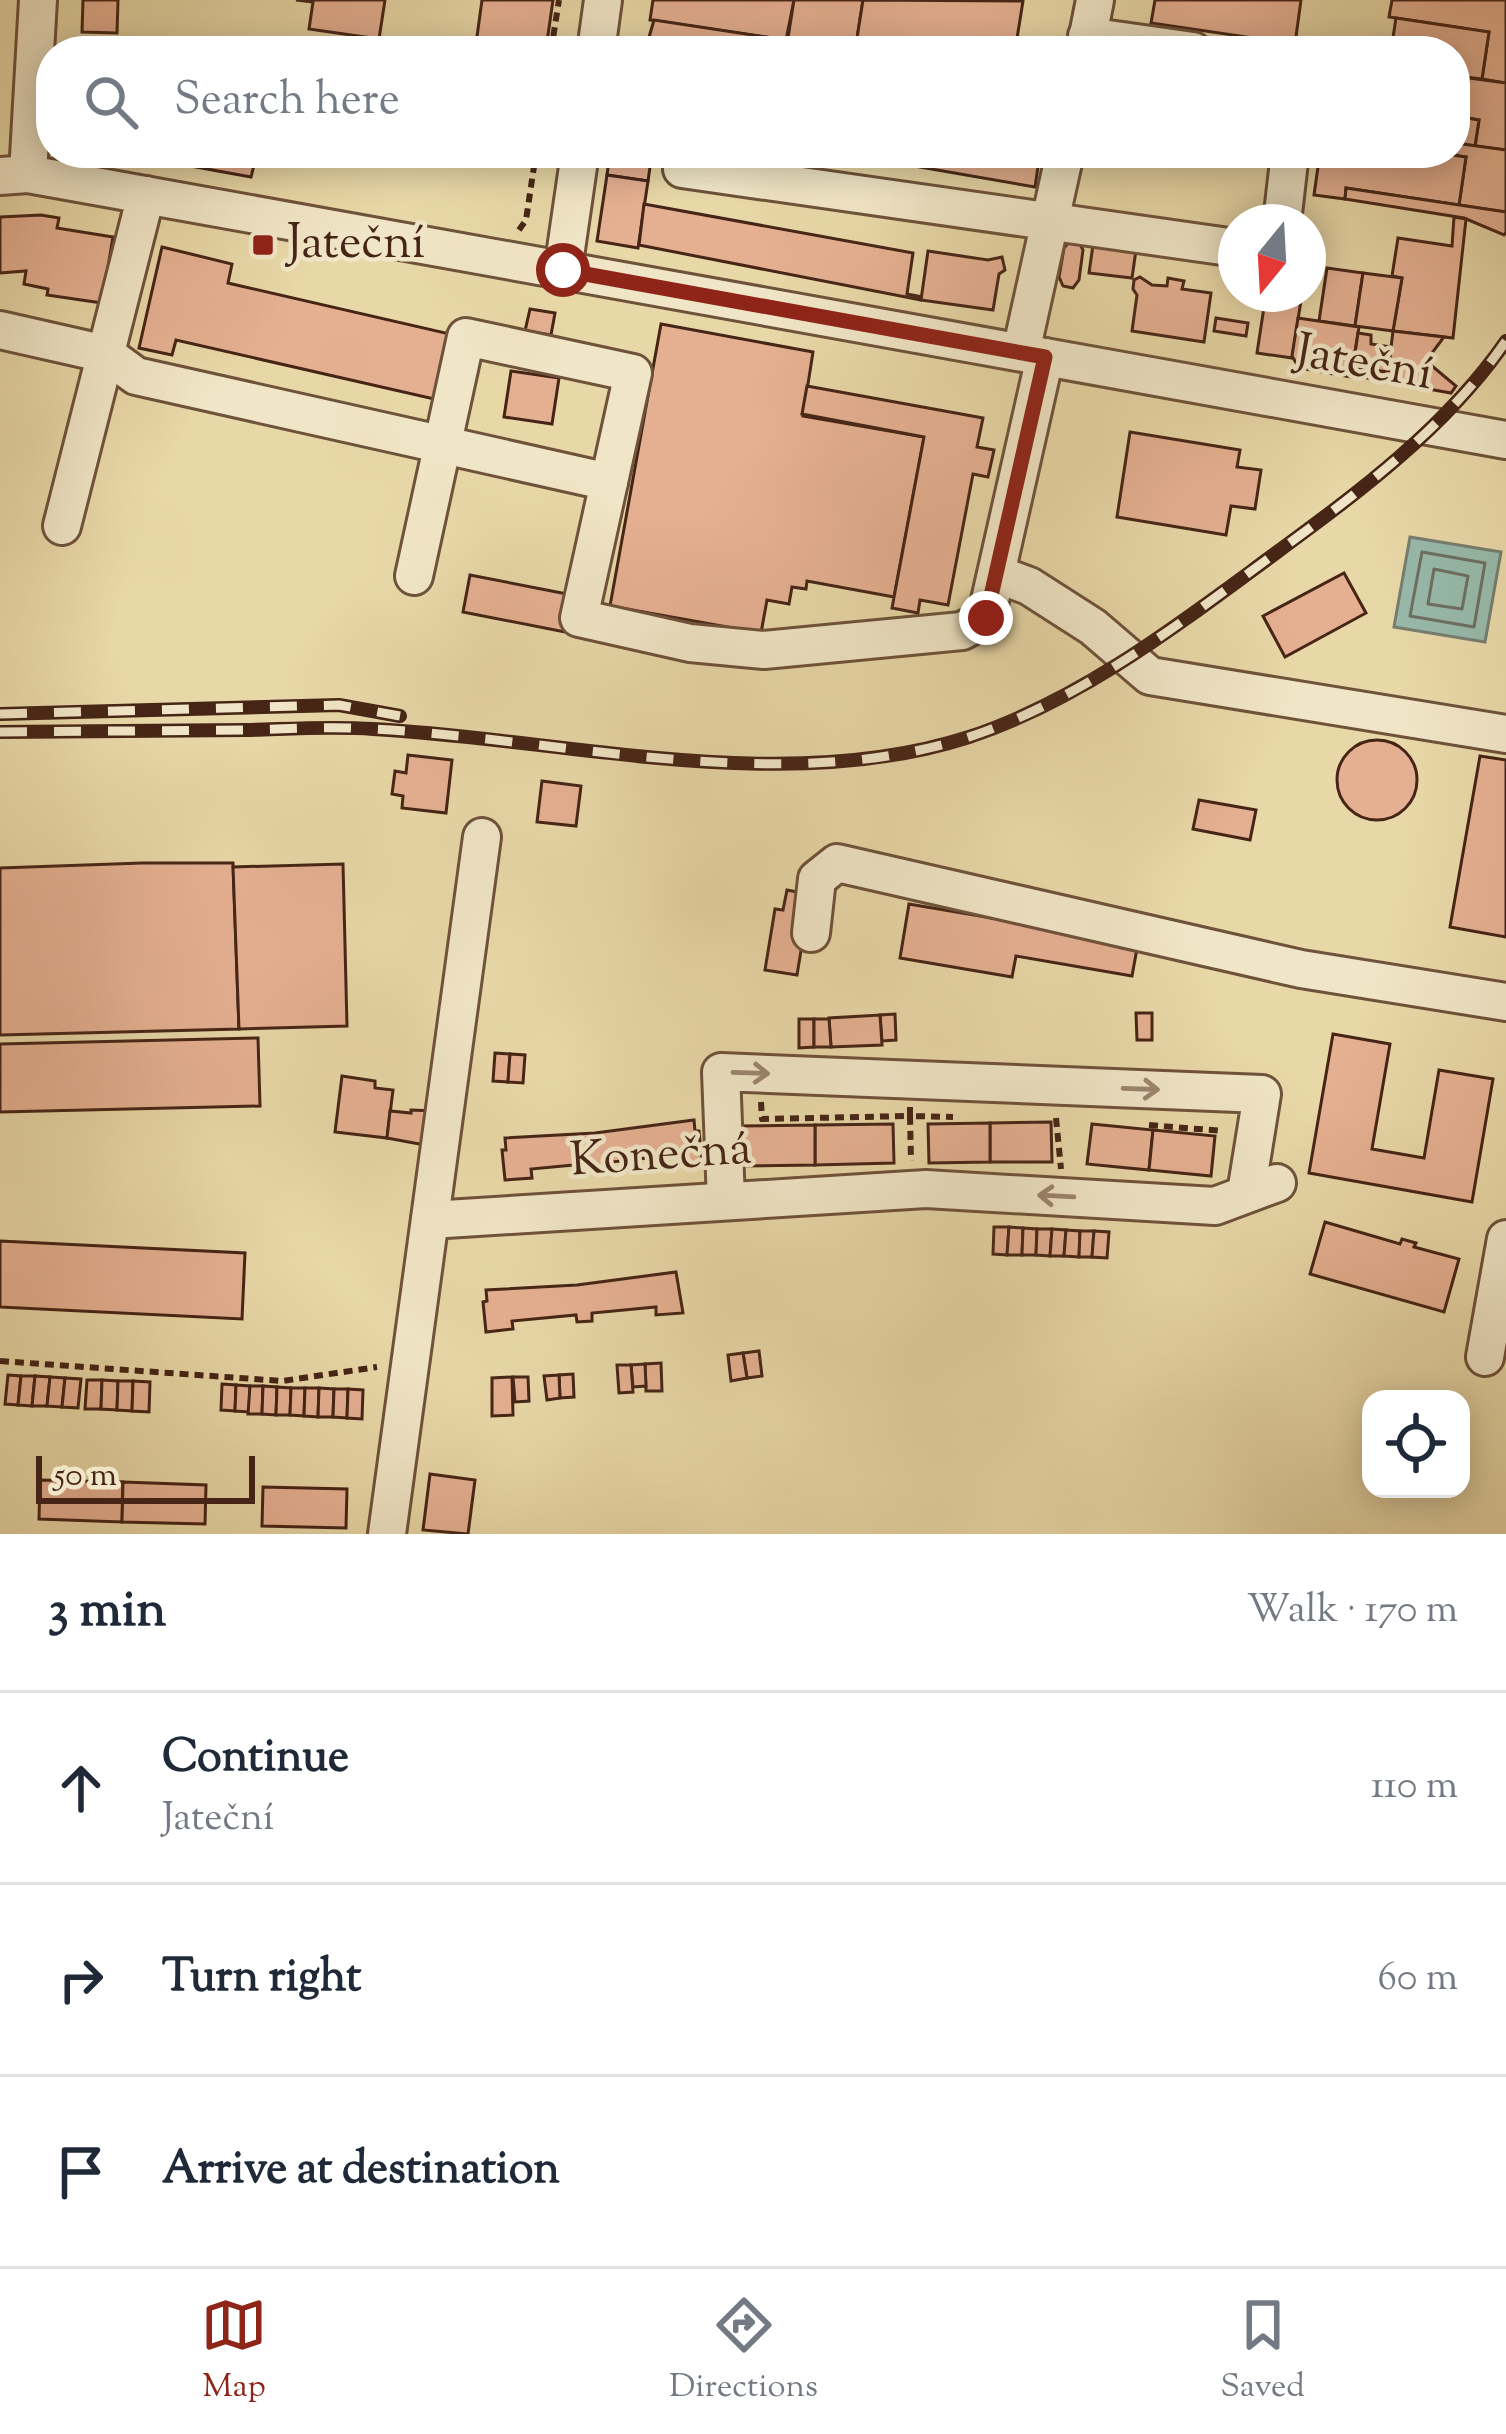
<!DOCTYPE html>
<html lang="en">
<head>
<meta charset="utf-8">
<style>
	body { margin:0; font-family:"Sorts Mill Goudy",serif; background:#f2f2f3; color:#1f2937 }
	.controls { position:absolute; right:36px; bottom:36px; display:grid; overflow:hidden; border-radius:24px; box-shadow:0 6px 30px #0003 }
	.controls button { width:108px; height:108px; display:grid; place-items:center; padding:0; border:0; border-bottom:3px solid #e0e1e3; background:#fff; color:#1f2937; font:60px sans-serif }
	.compass { position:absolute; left:1218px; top:204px; width:108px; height:108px; border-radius:50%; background:#fff; box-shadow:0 6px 30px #0003; rotate:198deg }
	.scale { position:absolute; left:36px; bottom:30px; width:219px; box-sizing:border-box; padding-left:12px; border:6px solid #462516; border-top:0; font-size:33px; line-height:42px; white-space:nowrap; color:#462516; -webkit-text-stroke:9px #f0e5c6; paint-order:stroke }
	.stop { position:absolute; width:36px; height:36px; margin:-27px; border:9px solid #8f2418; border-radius:50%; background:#fff }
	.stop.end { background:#8f2418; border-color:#fff; box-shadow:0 3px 12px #0008 }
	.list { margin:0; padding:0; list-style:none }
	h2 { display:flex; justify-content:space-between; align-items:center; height:156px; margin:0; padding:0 48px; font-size:51px }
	h2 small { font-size:39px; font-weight:400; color:#747a83 }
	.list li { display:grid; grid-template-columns:78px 1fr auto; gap:36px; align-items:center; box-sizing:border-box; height:192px; padding:0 48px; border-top:3px solid #e0e1e3 }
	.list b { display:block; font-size:45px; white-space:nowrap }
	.list p { margin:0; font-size:39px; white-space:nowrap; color:#747a83 }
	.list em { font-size:39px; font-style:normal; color:#747a83 }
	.icon { flex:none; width:66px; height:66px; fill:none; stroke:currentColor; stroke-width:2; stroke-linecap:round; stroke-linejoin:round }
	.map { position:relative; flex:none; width:1506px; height:1534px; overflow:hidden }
	.search { position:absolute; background:#fff; box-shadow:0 6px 30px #0003; left:36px; right:36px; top:36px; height:132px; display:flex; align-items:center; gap:30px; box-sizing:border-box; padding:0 42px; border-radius:48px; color:#747a83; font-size:45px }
	.sheet { height:732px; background:#fff }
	nav { display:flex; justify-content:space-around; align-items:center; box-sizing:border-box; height:168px; border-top:3px solid #e0e1e3; background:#fff; font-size:33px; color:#747a83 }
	nav a { display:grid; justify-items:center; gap:6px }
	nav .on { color:#8f2418 }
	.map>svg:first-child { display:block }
	.water { fill:#97b9aa; stroke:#777e6f; stroke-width:3 }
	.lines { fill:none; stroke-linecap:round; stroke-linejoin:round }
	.shore { stroke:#6e6f60; stroke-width:3 }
	.building { fill:#e5b092; stroke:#462516; stroke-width:3 }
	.minor-casing { stroke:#6e523a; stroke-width:42 }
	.path { stroke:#462516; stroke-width:6; stroke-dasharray:9 6; stroke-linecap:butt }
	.minor { stroke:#f0e5c6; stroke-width:36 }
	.rail-casing { stroke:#462516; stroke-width:14 }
	.rail { stroke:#f0e5c6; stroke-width:9; stroke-dasharray:27; stroke-linecap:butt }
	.oneway { stroke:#9b856e }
	.route { stroke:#8f2418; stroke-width:15 }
	.poi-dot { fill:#8f2418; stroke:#f0e5c6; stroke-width:4.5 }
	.labels { text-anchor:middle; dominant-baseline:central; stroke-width:9; stroke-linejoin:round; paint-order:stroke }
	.poi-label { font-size:48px; fill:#462516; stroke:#f0e5c6; text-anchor:start }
	.street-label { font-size:48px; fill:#462516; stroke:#f0e5c6 }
</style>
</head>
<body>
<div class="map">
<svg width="1506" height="1534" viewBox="0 0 1506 1534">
	<rect width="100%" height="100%" fill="#e8d7a7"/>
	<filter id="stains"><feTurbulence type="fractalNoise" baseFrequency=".00167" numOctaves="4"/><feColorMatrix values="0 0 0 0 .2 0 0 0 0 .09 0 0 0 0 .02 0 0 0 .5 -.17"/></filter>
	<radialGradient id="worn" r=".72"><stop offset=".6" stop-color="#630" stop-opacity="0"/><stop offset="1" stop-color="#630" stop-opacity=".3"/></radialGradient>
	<polygon class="water" points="1410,537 1501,552 1485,642 1394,627"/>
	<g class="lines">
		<g class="shore">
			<polygon points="1422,552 1485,563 1474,627 1410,616"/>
			<polygon points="1434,569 1468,576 1462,609 1428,604"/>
		</g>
	</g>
	<g class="building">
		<polygon points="83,0 118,0 117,33 82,32"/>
		<polygon points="296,0 385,0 379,39 309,29 313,2"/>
		<polygon points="482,0 553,0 547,42 514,38 512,51 475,51"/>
		<polygon points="653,0 794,0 786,40 650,20"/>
		<polygon points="794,0 863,0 855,51 787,44"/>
		<polygon points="863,0 1023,1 1015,51 855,51"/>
		<polygon points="1155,0 1301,0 1295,44 1151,23"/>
		<polygon points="1392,0 1506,0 1506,83 1482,79 1489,32 1389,17"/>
		<polygon points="1396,18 1489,32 1482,79 1455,76 1455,51 1391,51"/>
		<polygon points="654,20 786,40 786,51 645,51"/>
		<polygon points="1455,76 1469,78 1463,117 1455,116"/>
		<polygon points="1469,78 1506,83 1506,150 1475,146 1479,120 1463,117"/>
		<polygon points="1455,116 1479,120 1475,146 1455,143"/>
		<polygon points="1455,143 1506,150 1506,212 1459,205 1466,157 1444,154 1455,153"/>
		<polygon points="154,153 257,153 251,177 152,159"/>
		<polygon points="610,153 652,153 648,181 607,175"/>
		<polygon points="839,153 1040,153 1035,187"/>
		<polygon points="1320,153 1439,153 1466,157 1459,205 1346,188 1345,199 1314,195"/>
		<polygon points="607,175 648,181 638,248 597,241"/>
		<polygon points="1346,188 1506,212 1506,232 1504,235 1464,218 1345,199"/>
		<polygon points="644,204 913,253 907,294 922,297 921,300 639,245"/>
		<polygon points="41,215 59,218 57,228 113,237 102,303 47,295 48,289 24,284 26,271 0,273 0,217"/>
		<polygon points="1454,217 1466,219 1453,338 1393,331 1402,278 1392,276 1398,238 1452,246"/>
		<polygon points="1070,241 1079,242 1083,250 1079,280 1073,288 1063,286 1059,277 1064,248"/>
		<polygon points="1093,245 1136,250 1132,278 1089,273"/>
		<polygon points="162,247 232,264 228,283 450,334 434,399 176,340 172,355 139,348"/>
		<polygon points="928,251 988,260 1002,257 1005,270 999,274 993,310 921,300"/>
		<polygon points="1327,268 1363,273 1355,326 1319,321"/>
		<polygon points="1363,273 1402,278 1393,331 1355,326"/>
		<polygon points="1140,277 1152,285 1167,286 1168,278 1184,281 1182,289 1211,293 1204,342 1132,331 1137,295 1133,289 1134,280"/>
		<polygon points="1266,294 1302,294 1292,358 1257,353"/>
		<polygon points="530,309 555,313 551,335 525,331"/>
		<polygon points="1216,318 1248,323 1246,336 1214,331"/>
		<polygon points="1298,318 1359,327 1351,377 1299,368 1292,356"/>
		<polygon points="661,324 813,352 803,416 924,437 894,597 807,581 806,589 792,587 789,604 767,600 761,633 610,606"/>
		<polygon points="1393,331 1444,337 1426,361 1456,386 1451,393 1351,375 1353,367 1388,372"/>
		<polygon points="1358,333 1371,335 1371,344 1391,347 1388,372 1353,367"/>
		<polygon points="511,371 559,378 552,424 504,417"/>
		<polygon points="807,386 983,418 977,447 994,450 988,477 973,474 948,605 920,600 918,613 892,608 924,437 802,414"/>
		<polygon points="1130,432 1240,450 1237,467 1261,470 1255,509 1231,506 1226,535 1117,517"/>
		<polygon points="1344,573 1366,613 1285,657 1263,616"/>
		<polygon points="470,575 572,595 565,632 463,612"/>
		<circle cx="1377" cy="780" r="40"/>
		<polygon points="408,755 452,760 446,813 402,808 403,796 392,794 395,771 406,773"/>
		<polygon points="1480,756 1506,760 1506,937 1450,927"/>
		<polygon points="542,781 581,786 576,826 537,822"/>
		<polygon points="1199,800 1256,810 1250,840 1193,829"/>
		<polygon points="142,863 233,863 239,1029 0,1035 0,868"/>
		<polygon points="343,864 347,1026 239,1029 233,867"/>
		<polygon points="787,890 802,893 807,914 797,975 765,970 775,909 783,910"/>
		<polygon points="909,904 1138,943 1132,976 1016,956 1012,977 900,958"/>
		<polygon points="1136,1013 1152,1013 1152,1040 1137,1040"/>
		<polygon points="895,1014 896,1040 882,1041 880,1015"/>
		<polygon points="880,1015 882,1045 831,1047 829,1018"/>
		<polygon points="799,1019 814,1019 814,1047 799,1048"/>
		<polygon points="814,1019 829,1019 831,1047 814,1047"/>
		<polygon points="1333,1034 1390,1044 1372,1149 1424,1158 1439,1070 1493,1079 1472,1202 1309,1173"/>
		<polygon points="258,1038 260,1106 0,1112 0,1044"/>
		<polygon points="495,1053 510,1054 508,1082 493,1081"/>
		<polygon points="510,1054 525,1055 523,1083 508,1082"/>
		<polygon points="342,1076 375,1081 375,1088 393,1090 387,1138 335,1132"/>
		<polygon points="411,1110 434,1111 430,1146 387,1138 390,1111 411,1113"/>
		<polygon points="694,1120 695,1131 699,1131 702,1161 676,1164 675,1155 611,1162 611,1169 596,1170 595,1163 531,1169 532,1178 505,1180 502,1150 506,1150 505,1138 595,1133"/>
		<polygon points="1051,1122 1052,1162 990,1162 990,1123"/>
		<polygon points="990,1123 990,1162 929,1163 928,1124"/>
		<polygon points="893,1124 894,1163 815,1165 815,1125"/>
		<polygon points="1092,1124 1153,1130 1149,1170 1087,1164"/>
		<polygon points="815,1125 815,1165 737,1166 737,1126"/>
		<polygon points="1153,1130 1215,1136 1211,1176 1149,1170"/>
		<polygon points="1325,1222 1400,1244 1402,1239 1416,1243 1414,1247 1459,1259 1444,1312 1310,1274"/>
		<polygon points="994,1227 1009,1227 1007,1255 993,1254"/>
		<polygon points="1009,1227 1023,1228 1022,1255 1007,1255"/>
		<polygon points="1023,1228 1037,1229 1036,1255 1022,1255"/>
		<polygon points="1037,1229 1052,1229 1050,1256 1036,1255"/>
		<polygon points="1052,1229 1066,1230 1064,1256 1050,1256"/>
		<polygon points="1066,1230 1080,1231 1079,1257 1064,1256"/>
		<polygon points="1080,1231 1094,1231 1092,1257 1079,1257"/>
		<polygon points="1094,1231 1109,1232 1107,1258 1092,1257"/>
		<polygon points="0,1241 245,1253 242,1319 0,1307"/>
		<polygon points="676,1272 683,1313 656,1315 656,1307 592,1313 592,1321 577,1322 576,1315 512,1321 513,1329 486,1332 483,1302 487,1301 486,1290 577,1285"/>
		<polygon points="759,1351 762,1376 747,1378 743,1353"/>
		<polygon points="743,1353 747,1378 731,1381 728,1355"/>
		<polygon points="661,1363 662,1391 646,1391 645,1364"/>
		<polygon points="645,1364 646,1386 633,1387 631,1365"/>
		<polygon points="617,1365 631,1365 633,1392 619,1393"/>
		<polygon points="573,1374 574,1397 560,1398 559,1375"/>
		<polygon points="8,1375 21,1376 18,1405 5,1404"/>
		<polygon points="559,1375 560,1398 547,1400 544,1376"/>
		<polygon points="21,1376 35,1376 32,1406 18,1405"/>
		<polygon points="35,1376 50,1377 47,1406 32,1406"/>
		<polygon points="50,1377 65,1378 62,1407 47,1406"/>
		<polygon points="512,1377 513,1415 492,1416 492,1378"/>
		<polygon points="513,1377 528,1377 529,1401 515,1402"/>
		<polygon points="65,1378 81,1379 78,1408 62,1407"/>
		<polygon points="87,1380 102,1380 101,1409 85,1409"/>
		<polygon points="102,1380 118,1381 117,1410 101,1409"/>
		<polygon points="118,1381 133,1381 132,1411 117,1410"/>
		<polygon points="133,1381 150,1382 149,1412 132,1411"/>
		<polygon points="222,1384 236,1385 235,1411 221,1410"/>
		<polygon points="236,1385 250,1386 249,1412 235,1411"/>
		<polygon points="250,1386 263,1386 262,1414 248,1414"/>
		<polygon points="263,1386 277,1387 276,1415 262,1414"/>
		<polygon points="277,1387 291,1388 290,1415 276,1415"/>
		<polygon points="291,1388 305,1388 304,1416 290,1415"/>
		<polygon points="305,1388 319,1388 318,1417 304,1416"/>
		<polygon points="319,1388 334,1389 333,1417 318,1417"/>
		<polygon points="334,1389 348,1389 347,1418 333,1417"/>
		<polygon points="348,1389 363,1390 362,1419 347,1418"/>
		<polygon points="430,1474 475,1480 468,1534 423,1530"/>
		<polygon points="40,1480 123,1482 122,1522 39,1519"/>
		<polygon points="123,1482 206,1485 205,1524 122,1522"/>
		<polygon points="263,1487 347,1489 346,1528 262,1526"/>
	</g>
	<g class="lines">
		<g class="minor-casing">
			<g id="minor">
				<polyline points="1087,36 1193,51"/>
				<polyline points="596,51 603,0"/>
				<polyline points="1085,51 1095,0"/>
				<polyline points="682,169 1236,248"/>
				<polyline points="28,174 38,0"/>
				<polyline points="0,176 28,174 1506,440"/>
				<polyline points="1282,222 1290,153"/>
				<polyline points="563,270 580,153"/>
				<polyline points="0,330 106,354 136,376 609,482 579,618 690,643 764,650 962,631 986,618 1045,357"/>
				<polyline points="1021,352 1065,153"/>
				<polyline points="62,526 146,195"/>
				<polyline points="999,575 1029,586 1093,627 1150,676 1506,734"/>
				<polyline points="414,576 466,337 633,373 609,482"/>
				<polyline points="811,933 817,879 837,863 1301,969 1506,1002"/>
				<polyline points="726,1201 721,1072 1262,1094 1246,1193"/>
				<polyline points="430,1220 926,1189 1215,1206 1277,1183"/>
				<polyline points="1485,1357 1506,1239"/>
				<polyline points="387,1534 482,837"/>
			</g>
		</g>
		<g class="path">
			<polyline points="551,51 559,0"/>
			<polyline points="519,230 526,220 536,153"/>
			<polyline points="761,1102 762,1119 910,1116 911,1161"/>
			<polyline points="910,1107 910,1116 953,1117"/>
			<polyline points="1056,1118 1061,1169"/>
			<polyline points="1149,1125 1223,1131"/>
			<polyline points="0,1361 282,1381 377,1367"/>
		</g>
		<use href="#minor" class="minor"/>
		<g class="rail-casing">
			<g id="rail">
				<polyline points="0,714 339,705 400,716"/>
				<path d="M0 732C82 731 164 731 246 730 288 729 331 726 373 729 564 739 784 797 969 737 1078 701 1174 628 1265 561 1352 497 1444 431 1506 341"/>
			</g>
		</g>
		<use href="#rail" class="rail"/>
	</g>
	<defs><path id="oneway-shaft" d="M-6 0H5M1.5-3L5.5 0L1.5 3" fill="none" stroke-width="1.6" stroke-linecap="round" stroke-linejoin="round" transform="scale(3)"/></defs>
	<g class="oneway">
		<use href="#oneway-shaft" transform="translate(751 1073) rotate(2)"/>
		<use href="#oneway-shaft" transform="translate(1141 1089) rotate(2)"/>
		<use href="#oneway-shaft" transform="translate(1056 1196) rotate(-177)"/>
	</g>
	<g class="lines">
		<polyline class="route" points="563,270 1045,357 986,618"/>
	</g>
	<rect class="poi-dot" x="251" y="233" width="24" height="24" rx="6"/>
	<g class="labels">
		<g class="poi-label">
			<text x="287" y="245">Jateční</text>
		</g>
		<g class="street-label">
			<text transform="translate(1364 365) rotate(10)">Jateční</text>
			<text transform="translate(661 1157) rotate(-4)">Konečná</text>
		</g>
	</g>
	<rect width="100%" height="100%" filter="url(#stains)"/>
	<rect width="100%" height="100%" fill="url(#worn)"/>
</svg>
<div class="controls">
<button><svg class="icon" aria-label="locate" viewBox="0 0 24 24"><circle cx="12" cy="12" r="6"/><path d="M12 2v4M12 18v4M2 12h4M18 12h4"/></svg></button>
</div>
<svg class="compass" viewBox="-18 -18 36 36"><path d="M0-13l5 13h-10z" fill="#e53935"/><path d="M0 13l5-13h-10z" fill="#747a83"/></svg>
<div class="scale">50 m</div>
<div class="stop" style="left:563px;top:270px"></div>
<div class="stop end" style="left:986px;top:618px"></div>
<div class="search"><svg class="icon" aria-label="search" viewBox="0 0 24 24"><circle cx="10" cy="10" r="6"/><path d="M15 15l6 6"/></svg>Search here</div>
</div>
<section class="sheet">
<h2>3 min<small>Walk · 170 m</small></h2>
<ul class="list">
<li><svg class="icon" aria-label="ahead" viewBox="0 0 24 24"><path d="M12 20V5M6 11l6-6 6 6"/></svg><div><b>Continue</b><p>Jateční</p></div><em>110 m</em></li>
<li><svg class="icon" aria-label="right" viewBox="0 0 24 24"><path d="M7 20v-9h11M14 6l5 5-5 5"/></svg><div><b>Turn right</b></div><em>60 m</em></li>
<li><svg class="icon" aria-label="arrive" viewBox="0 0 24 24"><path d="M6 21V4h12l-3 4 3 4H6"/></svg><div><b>Arrive at destination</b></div></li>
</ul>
</section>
<nav>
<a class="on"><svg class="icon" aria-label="map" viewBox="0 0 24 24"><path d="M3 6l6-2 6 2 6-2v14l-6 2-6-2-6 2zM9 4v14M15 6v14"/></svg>Map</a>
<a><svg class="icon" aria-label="directions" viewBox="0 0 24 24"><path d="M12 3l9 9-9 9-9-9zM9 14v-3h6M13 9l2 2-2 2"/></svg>Directions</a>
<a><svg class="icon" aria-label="saved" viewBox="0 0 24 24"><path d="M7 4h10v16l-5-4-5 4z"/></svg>Saved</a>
</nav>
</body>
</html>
